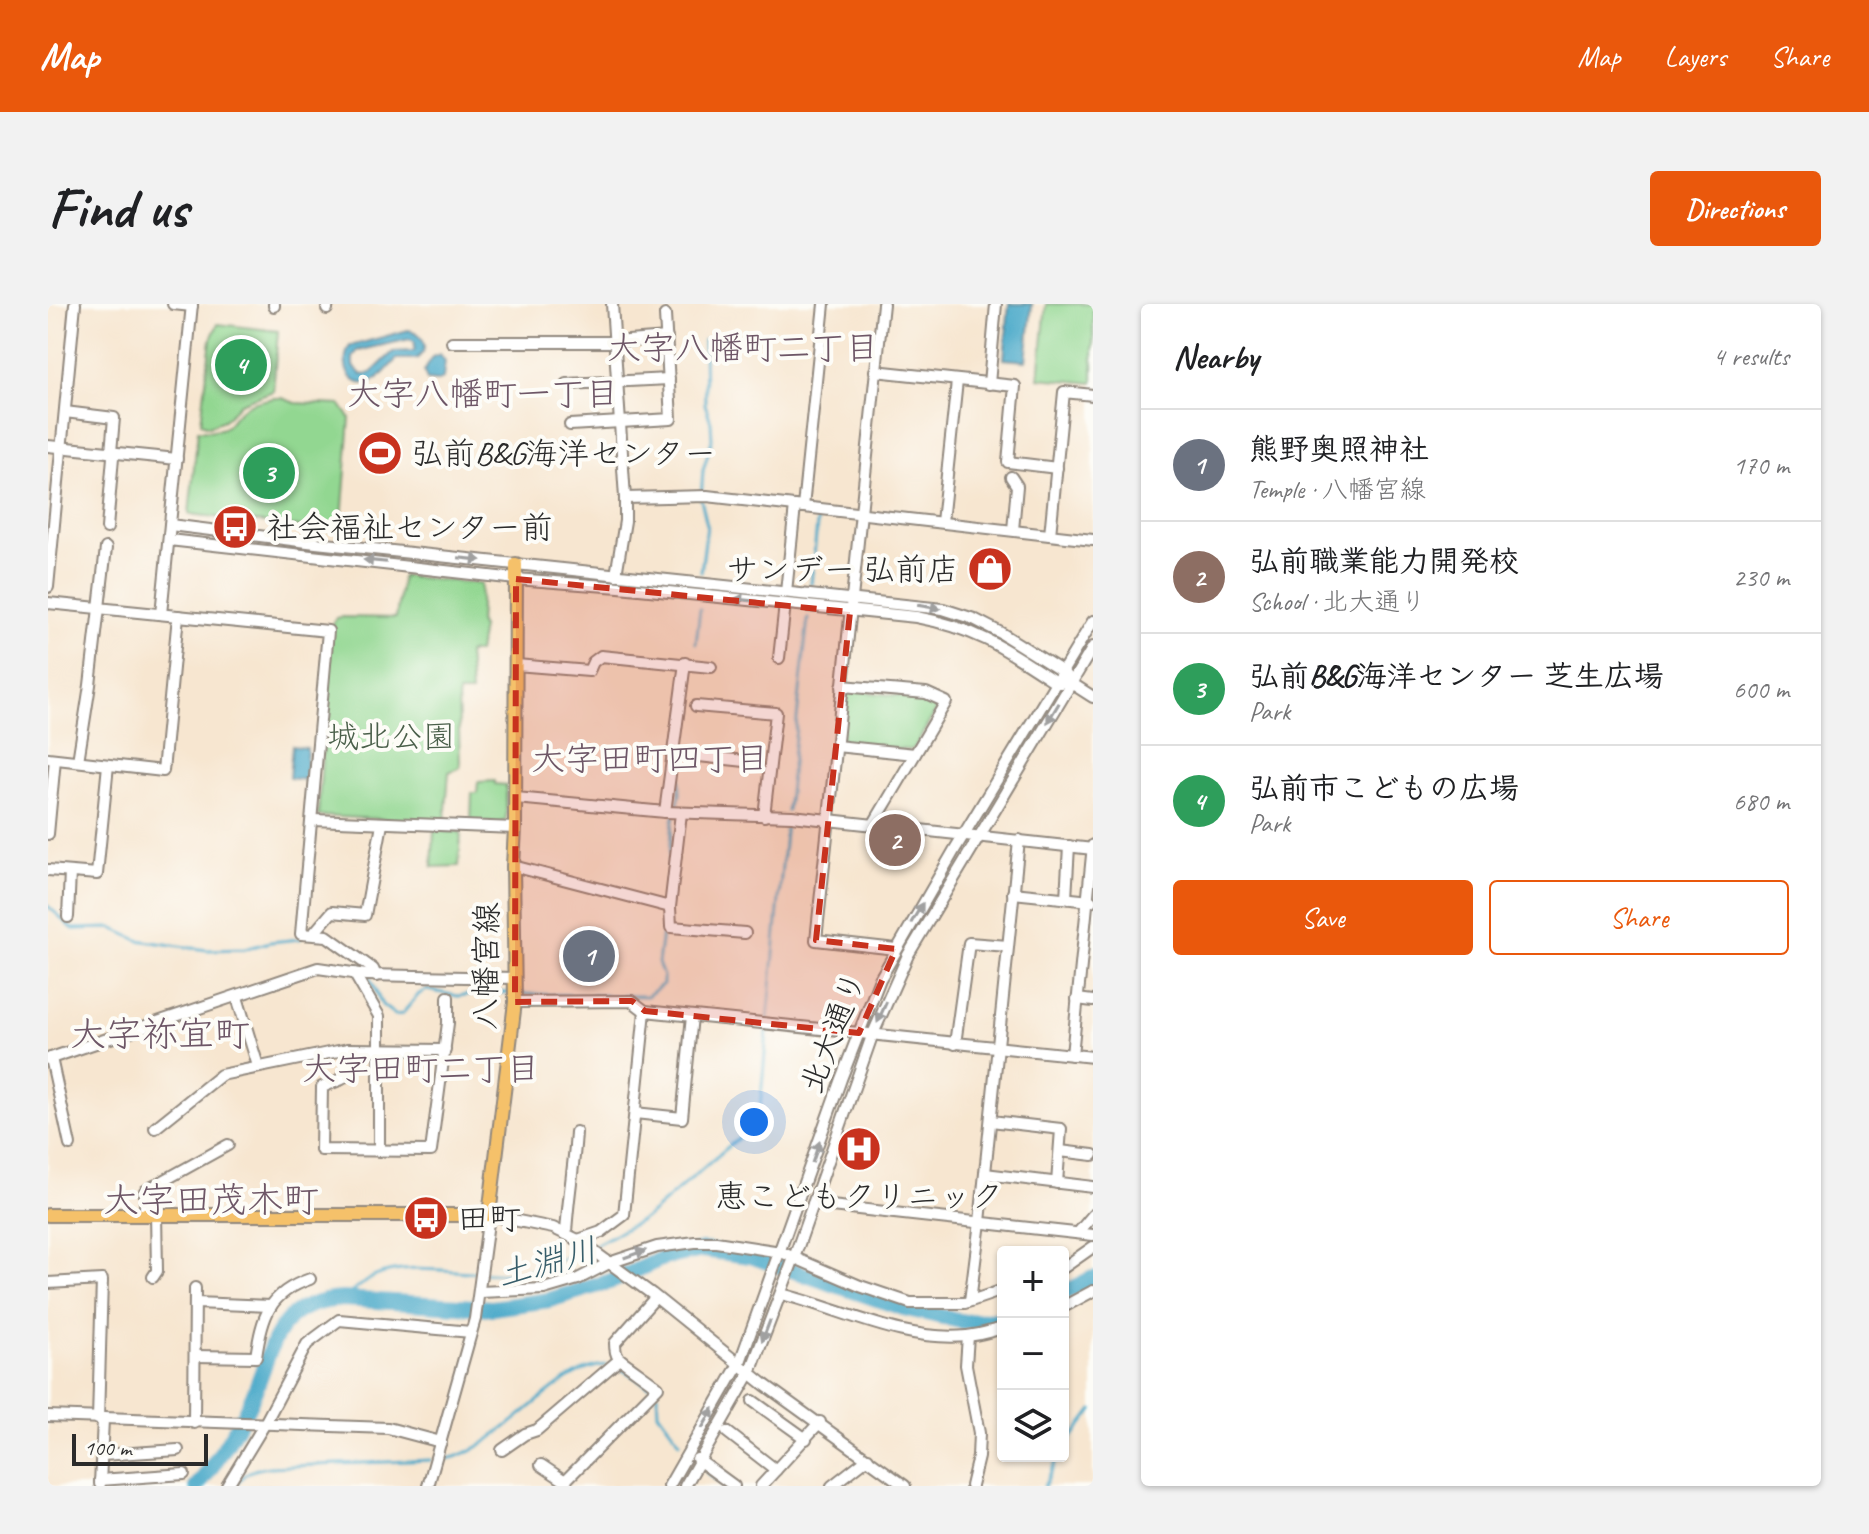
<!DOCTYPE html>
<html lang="en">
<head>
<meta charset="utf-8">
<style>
	body { margin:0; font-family:Caveat,"Klee One",sans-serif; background:#f2f2f2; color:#202124 }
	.controls { position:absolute; right:24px; bottom:24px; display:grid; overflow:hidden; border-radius:8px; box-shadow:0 2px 6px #0004 }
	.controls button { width:72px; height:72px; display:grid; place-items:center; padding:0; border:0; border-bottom:2px solid #e0e0e0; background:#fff; color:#202124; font:40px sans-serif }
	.scale { position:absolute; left:24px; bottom:20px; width:136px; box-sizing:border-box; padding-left:8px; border:4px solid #2b2b2b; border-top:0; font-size:22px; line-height:28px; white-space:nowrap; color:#2b2b2b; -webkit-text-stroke:6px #fdfcf7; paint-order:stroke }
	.you { position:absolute; left:706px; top:818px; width:28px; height:28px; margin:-20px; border:6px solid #fff; border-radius:50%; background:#1a73e8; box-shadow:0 0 0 12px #1a73e833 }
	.badge { display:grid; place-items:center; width:52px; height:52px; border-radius:50%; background:#ea580c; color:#fff; font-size:26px; font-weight:700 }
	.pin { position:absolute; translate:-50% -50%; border:4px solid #fff; box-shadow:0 2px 8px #0006 }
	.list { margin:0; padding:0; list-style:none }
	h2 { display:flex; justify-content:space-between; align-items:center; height:104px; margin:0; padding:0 32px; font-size:34px }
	h2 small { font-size:26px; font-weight:400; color:#757577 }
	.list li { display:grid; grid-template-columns:52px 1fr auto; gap:24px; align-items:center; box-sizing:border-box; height:112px; padding:0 32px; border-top:2px solid #e0e0e0 }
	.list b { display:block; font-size:30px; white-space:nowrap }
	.list p { margin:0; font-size:26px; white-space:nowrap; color:#757577 }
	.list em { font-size:26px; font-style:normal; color:#757577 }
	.actions { display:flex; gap:16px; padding:24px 32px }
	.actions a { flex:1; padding:18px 0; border:2px solid #ea580c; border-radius:8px; text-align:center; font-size:28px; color:#ea580c }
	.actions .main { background:#ea580c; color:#fff }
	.icon { flex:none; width:44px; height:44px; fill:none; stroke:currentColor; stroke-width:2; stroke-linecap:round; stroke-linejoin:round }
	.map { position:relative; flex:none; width:1045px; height:1182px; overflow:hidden; border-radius:8px }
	header { display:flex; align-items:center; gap:48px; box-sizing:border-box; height:112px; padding:0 40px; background:#ea580c; color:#fff }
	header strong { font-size:38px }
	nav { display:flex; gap:44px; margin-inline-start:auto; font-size:28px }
	.intro { display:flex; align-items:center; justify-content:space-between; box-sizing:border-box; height:192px; padding:0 48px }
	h1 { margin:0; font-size:56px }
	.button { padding:20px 36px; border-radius:8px; background:#ea580c; color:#fff; font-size:28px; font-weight:700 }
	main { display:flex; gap:48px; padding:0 48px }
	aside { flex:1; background:#fff; border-radius:8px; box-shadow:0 2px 6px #0004 }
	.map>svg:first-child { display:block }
	.green { fill:#92d791; stroke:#5e815e; stroke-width:2 }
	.water { fill:#4aa9c9; stroke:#3a6a7a; stroke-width:2; fill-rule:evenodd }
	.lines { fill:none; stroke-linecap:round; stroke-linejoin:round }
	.stream { stroke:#4aa9c9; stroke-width:3 }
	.river { stroke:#4aa9c9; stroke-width:16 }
	.minor-casing { stroke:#91887e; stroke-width:14 }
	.major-casing { stroke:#91887e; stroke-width:16 }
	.minor { stroke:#fff; stroke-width:10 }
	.major { stroke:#f5c16b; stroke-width:12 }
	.oneway { fill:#a0a0a0 }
	.marked { fill:#c8321e; fill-opacity:0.2; stroke:#c8321e; stroke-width:6; stroke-dasharray:16 10; stroke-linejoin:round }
	.labels { text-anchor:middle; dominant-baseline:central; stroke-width:8; stroke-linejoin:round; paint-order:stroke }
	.poi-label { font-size:32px; fill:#2b2b2b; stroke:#fdfcf7; text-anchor:start }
	.park-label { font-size:32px; fill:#4a5f4a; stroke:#fdfcf7 }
	.street-label { font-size:32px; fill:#2b2b2b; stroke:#fdfcf7 }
	.neighbourhood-label { font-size:34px; fill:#6e5767; stroke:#fdfcf7 }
	.water-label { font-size:34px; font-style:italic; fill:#375d6a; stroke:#fdfcf7 }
	.quarter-label { font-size:36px; fill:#6e5767; stroke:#fdfcf7 }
</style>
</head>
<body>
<header>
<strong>Map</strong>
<nav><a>Map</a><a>Layers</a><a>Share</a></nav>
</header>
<div class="intro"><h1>Find us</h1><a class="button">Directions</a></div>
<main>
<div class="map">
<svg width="1045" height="1182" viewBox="0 0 1045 1182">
	<rect width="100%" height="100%" fill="#fdfcf7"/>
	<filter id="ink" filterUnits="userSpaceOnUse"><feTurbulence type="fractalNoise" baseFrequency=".0125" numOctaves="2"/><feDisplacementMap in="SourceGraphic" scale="16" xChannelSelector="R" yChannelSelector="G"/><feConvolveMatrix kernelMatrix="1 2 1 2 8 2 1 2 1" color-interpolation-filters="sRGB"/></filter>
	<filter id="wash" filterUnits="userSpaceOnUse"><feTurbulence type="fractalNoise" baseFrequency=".006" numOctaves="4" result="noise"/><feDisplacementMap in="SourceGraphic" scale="32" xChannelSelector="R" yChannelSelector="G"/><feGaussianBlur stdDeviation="1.8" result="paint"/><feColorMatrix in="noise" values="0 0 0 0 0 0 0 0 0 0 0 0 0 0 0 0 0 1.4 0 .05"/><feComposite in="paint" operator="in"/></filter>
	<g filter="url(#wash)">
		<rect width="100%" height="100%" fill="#f7e6d0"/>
		<g class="green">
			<polygon points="998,0 1045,0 1045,79 991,74"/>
			<polygon points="170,20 230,27 225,87 192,99 176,116 161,122 153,119 163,35"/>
			<path d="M226 94H234L247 99 293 101 302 114 293 228 141 210 150 126C190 129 175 115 200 101 207 97 218 96 226 94Z"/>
			<polygon points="354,272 433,280 431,321 434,323 430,348 420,349 423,389 410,389 412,463 401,468 397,518 270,512 283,324 288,314 294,313 348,314"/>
			<polygon points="803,386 890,397 892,400 866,444 861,446 796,440 793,437 799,389"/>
			<polygon points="447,477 447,480 458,481 458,515 453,519 423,518 424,489 429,489 430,478"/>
			<polygon points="386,527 413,528 411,562 384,563"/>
		</g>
		<g class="water">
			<polygon points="961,0 984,0 978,57 956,55"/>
			<path d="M360 26C372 28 379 36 375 48L369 55H349C341 62 335 73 325 77 301 88 291 58 302 42ZM362 35 367 38 366 47 345 48 323 69 314 71 305 62V54L309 47Z"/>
			<polygon points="392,50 397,57 395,74 390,77 379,76 376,68 384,53"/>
			<polygon points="244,442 259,444 257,476 241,474"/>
		</g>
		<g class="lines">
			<g class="stream">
				<polyline points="653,268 659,221 653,195 655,166 664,136 663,118 657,100 656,36"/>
				<polyline points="763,280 770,211"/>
				<polyline points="648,339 652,305"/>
				<polyline points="739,507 760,314"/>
				<polyline points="617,599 625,517 632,491 631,442 643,406 642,374"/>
				<polyline points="0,602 25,625 64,624 90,636 159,646 197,645 222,638 252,635"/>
				<polyline points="321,672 334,701 347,711 354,710 371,690 379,686 410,692 436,688 463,689"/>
				<polyline points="470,690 599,692 615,680 615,672 610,659 617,606"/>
				<polyline points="543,943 599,913 711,816 738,517"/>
				<path d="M295 995C305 988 315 978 325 973 361 956 427 973 466 969 490 966 514 955 536 946"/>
				<polyline points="570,1063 601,1082"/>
				<polyline points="609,1090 610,1108 632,1138"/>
				<polyline points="1015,1145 1045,1106"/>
				<path d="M391 1156C451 1152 504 1063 558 1061"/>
				<polyline points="659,1169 677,1182"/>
				<path d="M187 1182C196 1168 205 1165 221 1163L383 1156"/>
				<polyline points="996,1182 1011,1152"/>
			</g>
			<g class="river">
				<polyline points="1015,989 1045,974"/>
				<path d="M149 1182C167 1161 182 1135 196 1110 226 1058 216 999 295 995L444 1004 501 996 567 976 615 954 655 946 702 952 855 1004 917 1018 955 1015"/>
			</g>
		</g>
	</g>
	<g filter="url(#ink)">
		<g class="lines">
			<g class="minor-casing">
				<g id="minor">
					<polyline points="125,0 144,2"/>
					<polyline points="564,0 577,194 577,217 568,271"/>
					<polyline points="835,0 768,636 848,645"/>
					<polyline points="226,2 226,0"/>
					<polyline points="279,5 280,0"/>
					<polyline points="404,38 567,38 619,34"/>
					<polyline points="827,67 967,82 960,158 1009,164"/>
					<polyline points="519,80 621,75"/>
					<polyline points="941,80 948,0"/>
					<polyline points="17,108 66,114 63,148 65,153 59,224"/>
					<polyline points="522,121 623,115 617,11"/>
					<polyline points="0,142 129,155"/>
					<polyline points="963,173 969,182 965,226"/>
					<polyline points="577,194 659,192 1045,236"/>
					<polyline points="755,203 776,0"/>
					<polyline points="894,218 909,77"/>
					<polyline points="122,221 268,239 895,305 926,315 953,329 1015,368 1023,379 1045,393"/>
					<polyline points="1002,231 1016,88 1045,91"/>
					<path d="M121 236 468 275 571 283 868 313C929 324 959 346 1009 379H1013"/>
					<polyline points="0,283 27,0"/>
					<polyline points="738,288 747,202"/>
					<polyline points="0,299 280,327 253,630 279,632 325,665 328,672"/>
					<polyline points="113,310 144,0"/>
					<polyline points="731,354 737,300"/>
					<polyline points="468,361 541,367 545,358 553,352 663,363"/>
					<polyline points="794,382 878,389 898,398 825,521"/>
					<polyline points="648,402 728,409 716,512"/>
					<polyline points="788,442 867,450"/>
					<polyline points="623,449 697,457"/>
					<polyline points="0,454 115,467 130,312"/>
					<polyline points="30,457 42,381 58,244"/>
					<polyline points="468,494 617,508 744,512 1045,545"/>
					<polyline points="617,508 637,359"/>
					<polyline points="633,509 622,603 623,623 697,629"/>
					<polyline points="265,516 467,524"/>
					<polyline points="0,530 7,455"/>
					<polyline points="465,562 622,603"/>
					<polyline points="0,566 49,570 60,461"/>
					<polyline points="965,589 1043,597"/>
					<polyline points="1018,594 1021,542"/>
					<polyline points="20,613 22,568"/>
					<polyline points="266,629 284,608 317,611 334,520"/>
					<polyline points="306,669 331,712 331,847"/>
					<polyline points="189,693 210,762"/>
					<polyline points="1029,695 1045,697"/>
					<polyline points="467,698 584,697 597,707 1045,753"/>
					<polyline points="907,740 921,639 960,642"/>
					<polyline points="300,745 300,758 294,775 274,783 273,846 383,847 400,719 400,693"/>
					<polyline points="1024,751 1045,541"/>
					<polyline points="3,754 22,841"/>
					<polyline points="0,755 270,664 318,671 467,674"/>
					<polyline points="587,809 634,814 644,712"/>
					<polyline points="943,817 1013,825 1009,879"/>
					<polyline points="107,824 173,771 300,745 397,746"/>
					<polyline points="1012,847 1045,851"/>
					<polyline points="937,870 1045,883"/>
					<polyline points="765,900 1045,931"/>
					<polyline points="97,909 97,887 180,841"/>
					<path d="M518 929C520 894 526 863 528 828"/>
					<polyline points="1030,929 1045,911"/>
					<polyline points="530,936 553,928 576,911 597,707"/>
					<polyline points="1015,964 1045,943"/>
					<polyline points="105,973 109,967 108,909"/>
					<polyline points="0,979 54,976 50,1115"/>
					<polyline points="432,988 496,985 530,975 561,959 609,943 647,938 668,938 733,948 812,982 862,999 917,999 955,986"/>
					<path d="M733 990C794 1005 854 1038 919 1032 931 1031 943 1027 955 1024"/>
					<polyline points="922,997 932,918 971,536"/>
					<polyline points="147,999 223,1002"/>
					<polyline points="1015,1003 1045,987"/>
					<polyline points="920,1032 918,1061 931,1129 930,1153 923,1182"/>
					<path d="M147 1052 208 1053C214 1012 221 989 262 975"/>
					<polyline points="705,1097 758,1135"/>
					<polyline points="0,1112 340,1124 393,1138"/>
					<polyline points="146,1119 147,984"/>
					<polyline points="679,1128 728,1166"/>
					<polyline points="454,1146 477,1130 489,1126 572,1055"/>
					<polyline points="54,1151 130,1146"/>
					<polyline points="649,1155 686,1182"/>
					<path d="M493 1161 517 1177 610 1083C603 1077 572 1056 570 1053 567 1049 567 1043 567 1039L607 994"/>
					<polyline points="52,1176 136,1170"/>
					<polyline points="52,1180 55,1115"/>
					<polyline points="179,1182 216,1121 259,1040 291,1016 423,1028"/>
					<polyline points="380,1182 427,1015 441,911 505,924 530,936 604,990 717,1081 857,1182"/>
					<polyline points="621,1182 692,1058 793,775 832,675 907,545 1045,317"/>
					<polyline points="637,1182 702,1069 746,954 824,732 860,651 1045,343"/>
					<polyline points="713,1182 772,1118"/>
					<polyline points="784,1182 820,1154"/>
				</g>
			</g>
			<g class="major-casing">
				<polyline id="major" points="0,911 441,911 467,698 465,562 467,524 468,260"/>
			</g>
			<use href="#minor" class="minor"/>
			<use href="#major" class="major"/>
		</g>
		<defs><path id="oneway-solid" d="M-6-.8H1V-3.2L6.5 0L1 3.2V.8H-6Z" transform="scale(2)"/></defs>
		<g class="oneway">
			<use href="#oneway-solid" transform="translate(422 255) rotate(6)"/>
			<use href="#oneway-solid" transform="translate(327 257) rotate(-174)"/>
			<use href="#oneway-solid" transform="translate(697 296) rotate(-174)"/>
			<use href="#oneway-solid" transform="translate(881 303) rotate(9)"/>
			<use href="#oneway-solid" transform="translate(1005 409) rotate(121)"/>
			<use href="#oneway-solid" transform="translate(869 609) rotate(-59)"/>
			<use href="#oneway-solid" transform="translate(834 708) rotate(114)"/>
			<use href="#oneway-solid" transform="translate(768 848) rotate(-71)"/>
			<use href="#oneway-solid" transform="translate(587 950) rotate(-19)"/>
			<use href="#oneway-solid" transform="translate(718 1027) rotate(111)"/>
			<use href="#oneway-solid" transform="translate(660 1114) rotate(-60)"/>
		</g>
	</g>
	<path class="marked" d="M468 275 802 308 768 636 848 645 811 729 597 707 584 697 467 698Z"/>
	<defs>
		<g id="stadium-disc" transform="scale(2.3)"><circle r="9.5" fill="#c8321e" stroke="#fdfcf7"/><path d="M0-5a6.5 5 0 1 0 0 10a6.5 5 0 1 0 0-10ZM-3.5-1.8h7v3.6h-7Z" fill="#fff"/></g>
		<g id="bus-disc" transform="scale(2.3)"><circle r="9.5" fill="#c8321e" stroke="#fdfcf7"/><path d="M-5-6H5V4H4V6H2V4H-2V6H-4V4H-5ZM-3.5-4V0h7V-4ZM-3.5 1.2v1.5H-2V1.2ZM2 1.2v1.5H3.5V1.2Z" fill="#fff"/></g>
		<g id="shop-disc" transform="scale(2.3)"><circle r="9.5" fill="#c8321e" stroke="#fdfcf7"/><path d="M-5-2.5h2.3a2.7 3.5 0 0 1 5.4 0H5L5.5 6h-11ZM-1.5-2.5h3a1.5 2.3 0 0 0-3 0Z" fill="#fff"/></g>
		<g id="hospital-disc" transform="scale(2.3)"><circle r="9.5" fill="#c8321e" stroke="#fdfcf7"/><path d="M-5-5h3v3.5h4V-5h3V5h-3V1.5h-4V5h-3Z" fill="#fff"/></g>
	</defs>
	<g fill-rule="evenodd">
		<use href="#stadium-disc" x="332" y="149"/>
		<use href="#bus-disc" x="187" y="223"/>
		<use href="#shop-disc" x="942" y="265"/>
		<use href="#hospital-disc" x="811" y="845"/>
		<use href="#bus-disc" x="378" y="914"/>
	</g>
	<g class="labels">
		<g class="poi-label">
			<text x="363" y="149">弘前B&amp;G海洋センター</text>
			<text x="218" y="223">社会福祉センター前</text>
			<text x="911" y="265" text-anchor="end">サンデー 弘前店</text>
			<text x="811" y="892" text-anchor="middle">恵こどもクリニック</text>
			<text x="409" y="914">田町</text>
		</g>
		<g class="park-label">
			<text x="343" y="432">城北公園</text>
		</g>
		<g class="street-label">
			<text transform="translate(438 662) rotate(-89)">八幡宮線</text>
			<text transform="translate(785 728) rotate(-69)">北大通り</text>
		</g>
		<g class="neighbourhood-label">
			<text x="695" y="43">大字八幡町二丁目</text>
			<text x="435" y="89">大字八幡町一丁目</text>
			<text x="602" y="454">大字田町四丁目</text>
			<text x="373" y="764">大字田町二丁目</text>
		</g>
		<g class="water-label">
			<text transform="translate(499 958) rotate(-15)">土淵川</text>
		</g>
		<g class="quarter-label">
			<text x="112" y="730">大字祢宜町</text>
			<text x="163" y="896">大字田茂木町</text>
		</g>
	</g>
</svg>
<div class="controls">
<button>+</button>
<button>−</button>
<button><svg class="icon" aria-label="layers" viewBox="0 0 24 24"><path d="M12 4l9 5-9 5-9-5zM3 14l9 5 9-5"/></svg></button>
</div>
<div class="scale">100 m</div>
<div class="you"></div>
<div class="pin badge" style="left:541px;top:652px;background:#6b7280">1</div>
<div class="pin badge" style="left:847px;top:536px;background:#8d6e63">2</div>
<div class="pin badge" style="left:221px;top:169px;background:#2e9e5b">3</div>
<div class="pin badge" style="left:193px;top:61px;background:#2e9e5b">4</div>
</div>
<aside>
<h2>Nearby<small>4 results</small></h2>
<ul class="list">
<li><span class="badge" style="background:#6b7280">1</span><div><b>熊野奥照神社</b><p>Temple · 八幡宮線</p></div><em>170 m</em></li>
<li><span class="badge" style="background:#8d6e63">2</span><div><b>弘前職業能力開発校</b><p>School · 北大通り</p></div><em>230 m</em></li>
<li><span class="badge" style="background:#2e9e5b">3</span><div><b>弘前B&amp;G海洋センター 芝生広場</b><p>Park</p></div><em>600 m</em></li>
<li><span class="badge" style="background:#2e9e5b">4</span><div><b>弘前市こどもの広場</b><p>Park</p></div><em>680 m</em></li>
</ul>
<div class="actions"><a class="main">Save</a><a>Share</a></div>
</aside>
</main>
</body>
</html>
